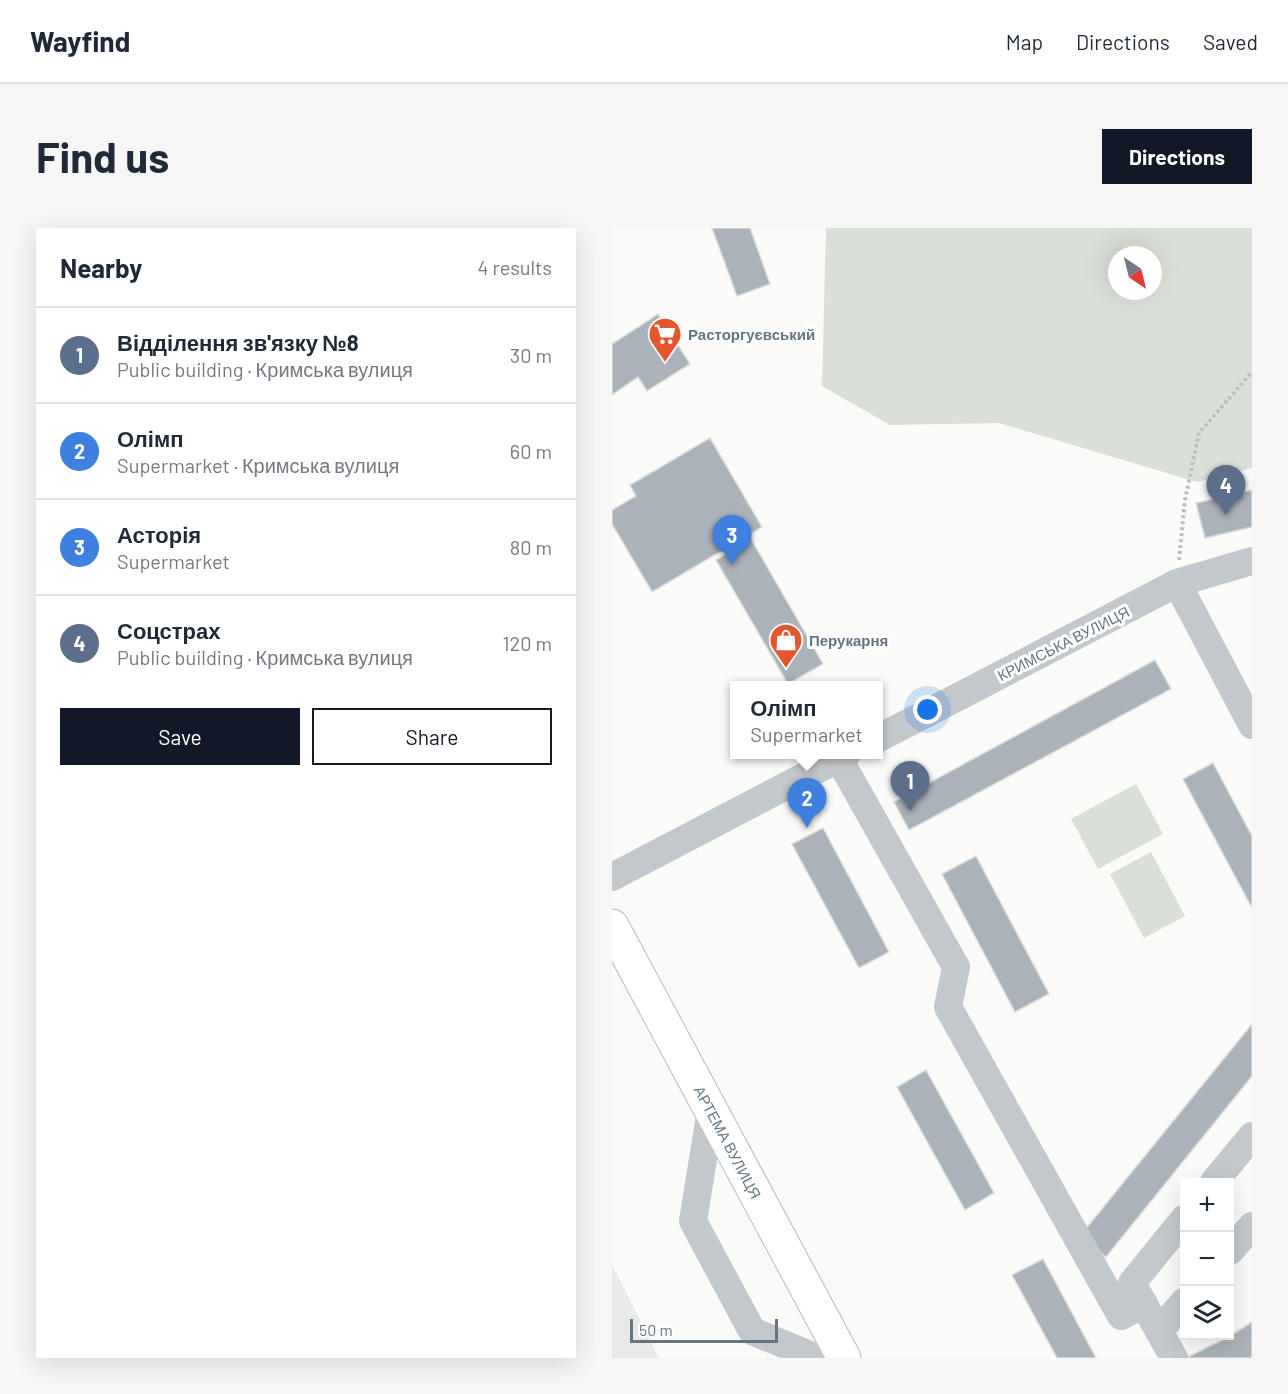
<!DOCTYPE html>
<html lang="en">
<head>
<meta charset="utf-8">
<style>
	body { margin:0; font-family:Barlow,sans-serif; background:#f6f6f7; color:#1f2937 }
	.controls { position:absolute; right:18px; bottom:18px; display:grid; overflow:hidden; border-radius:0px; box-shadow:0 6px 24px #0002 }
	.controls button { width:54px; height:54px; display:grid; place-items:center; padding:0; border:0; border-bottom:2px solid #e0e1e3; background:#fff; color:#1f2937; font:30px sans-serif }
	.compass { position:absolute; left:496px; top:18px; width:54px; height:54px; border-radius:50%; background:#fff; box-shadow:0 6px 24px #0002; rotate:145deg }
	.scale { position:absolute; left:18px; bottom:15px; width:148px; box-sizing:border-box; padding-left:6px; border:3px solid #657683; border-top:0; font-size:16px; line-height:21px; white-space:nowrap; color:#657683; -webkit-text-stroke:4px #fff; paint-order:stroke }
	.you { position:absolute; left:316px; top:482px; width:21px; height:21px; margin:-15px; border:4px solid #fff; border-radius:50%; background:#1a73e8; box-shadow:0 0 0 9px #1a73e833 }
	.badge { display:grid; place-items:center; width:39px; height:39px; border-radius:50%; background:#111827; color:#fff; font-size:20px; font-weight:700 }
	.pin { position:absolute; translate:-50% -50px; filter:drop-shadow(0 2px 3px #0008) }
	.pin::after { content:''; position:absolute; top:32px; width:21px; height:18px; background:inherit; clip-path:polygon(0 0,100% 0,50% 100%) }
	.popup { position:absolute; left:118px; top:453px; width:153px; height:78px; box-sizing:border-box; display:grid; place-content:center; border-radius:0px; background:#fff; filter:drop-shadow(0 2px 4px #0005); font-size:20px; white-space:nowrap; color:#747a83 }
	.popup b { font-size:22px; color:#1f2937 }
	.popup::after { content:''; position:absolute; left:50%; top:100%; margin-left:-12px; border:12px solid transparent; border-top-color:#fff }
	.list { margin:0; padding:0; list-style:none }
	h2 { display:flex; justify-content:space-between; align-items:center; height:78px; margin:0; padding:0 24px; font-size:26px }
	h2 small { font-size:20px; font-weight:400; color:#747a83 }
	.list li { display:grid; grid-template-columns:39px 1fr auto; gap:18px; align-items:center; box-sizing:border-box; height:96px; padding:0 24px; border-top:2px solid #e0e1e3 }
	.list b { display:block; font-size:22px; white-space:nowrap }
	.list p { margin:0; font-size:20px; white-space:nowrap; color:#747a83 }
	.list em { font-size:20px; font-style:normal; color:#747a83 }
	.actions { display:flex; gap:12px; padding:18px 24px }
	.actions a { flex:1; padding:14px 0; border:2px solid #111827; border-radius:0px; text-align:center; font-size:21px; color:#111827 }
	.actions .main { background:#111827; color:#fff }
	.icon { flex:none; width:33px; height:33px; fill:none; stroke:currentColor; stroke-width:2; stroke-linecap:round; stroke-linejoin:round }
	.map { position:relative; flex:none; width:640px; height:1130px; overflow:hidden; border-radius:0px }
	header { display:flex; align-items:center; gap:36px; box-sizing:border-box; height:84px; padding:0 30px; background:#fff; border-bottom:2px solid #e0e1e3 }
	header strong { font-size:28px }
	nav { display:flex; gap:33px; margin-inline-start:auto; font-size:21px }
	.intro { display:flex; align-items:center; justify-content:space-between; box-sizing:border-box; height:144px; padding:0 36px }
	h1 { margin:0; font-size:42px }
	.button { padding:15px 27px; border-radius:0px; background:#111827; color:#fff; font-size:21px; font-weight:700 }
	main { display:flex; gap:36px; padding:0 36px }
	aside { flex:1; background:#fff; border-radius:0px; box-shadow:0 6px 24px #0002 }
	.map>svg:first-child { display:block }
	.built { fill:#e8e9e9 }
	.green { fill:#dadfd7; fill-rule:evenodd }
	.building { fill:#aab3b9; stroke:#dcdcda; stroke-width:1.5 }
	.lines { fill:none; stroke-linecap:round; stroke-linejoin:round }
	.major-casing { stroke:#b5babe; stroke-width:35 }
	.path { stroke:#bbbfc2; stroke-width:4; stroke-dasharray:3 3; stroke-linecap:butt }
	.minor { stroke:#c3c8cc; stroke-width:28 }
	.major { stroke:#fff; stroke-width:33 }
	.labels { text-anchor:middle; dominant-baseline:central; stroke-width:6; stroke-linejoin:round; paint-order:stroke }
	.poi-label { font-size:15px; font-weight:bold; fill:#657683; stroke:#fff; text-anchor:start }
	.street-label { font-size:15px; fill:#657683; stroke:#fff }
</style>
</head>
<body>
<header>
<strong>Wayfind</strong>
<nav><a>Map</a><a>Directions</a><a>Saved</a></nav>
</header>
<div class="intro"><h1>Find us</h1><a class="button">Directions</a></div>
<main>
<aside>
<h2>Nearby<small>4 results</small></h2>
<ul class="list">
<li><span class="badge" style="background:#5c6f8a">1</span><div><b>Відділення зв'язку №8</b><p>Public building · Кримська вулиця</p></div><em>30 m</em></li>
<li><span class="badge" style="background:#3f7fe0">2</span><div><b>Олімп</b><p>Supermarket · Кримська вулиця</p></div><em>60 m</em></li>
<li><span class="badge" style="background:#3f7fe0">3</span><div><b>Асторія</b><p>Supermarket</p></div><em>80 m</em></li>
<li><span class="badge" style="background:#5c6f8a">4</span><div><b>Соцстрах</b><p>Public building · Кримська вулиця</p></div><em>120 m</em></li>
</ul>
<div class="actions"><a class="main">Save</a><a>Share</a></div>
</aside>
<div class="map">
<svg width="640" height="1130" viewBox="0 0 640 1130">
	<rect width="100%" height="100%" fill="#fafaf8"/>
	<polygon class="built" points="0,1036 47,1130 0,1130"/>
	<g class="green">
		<path d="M214 0H640V240L585 254 387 195 278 197 210 158ZM505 27H541V63H505Z"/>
		<polygon points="524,556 551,606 486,641 459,591"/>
		<polygon points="539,624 573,688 532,710 498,646"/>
	</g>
	<g class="building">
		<polygon points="100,0 138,0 158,56 125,68"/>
		<polygon points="46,86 78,136 35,163 26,149 0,167 0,116"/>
		<polygon points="98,210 150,299 40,364 0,296 0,282 24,268 18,257"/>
		<polygon points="640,262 640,299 593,310 584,275"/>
		<polygon points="139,311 211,436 176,456 104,332"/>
		<polygon points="543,432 559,461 297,602 282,574"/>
		<polygon points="601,535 640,608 640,680 571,551"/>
		<polygon points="211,600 277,724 247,740 180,616"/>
		<polygon points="364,628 437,766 403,784 330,646"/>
		<polygon points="640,796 640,848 494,1029 468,1008"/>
		<polygon points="314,842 382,965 353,982 285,859"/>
		<polygon points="431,1031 484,1130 445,1130 400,1047"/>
		<polygon points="640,1094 640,1130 574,1130 618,1108"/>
	</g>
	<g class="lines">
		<g class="major-casing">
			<polyline id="major" points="0,698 232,1130"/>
		</g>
		<polyline class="path" points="567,332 573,272 587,205 640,144"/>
		<g class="minor">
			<polyline points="565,355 640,497"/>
			<polyline points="267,510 565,355 640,333"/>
			<polyline points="227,531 344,739 336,779 509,1088 532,1076"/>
			<polyline points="0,649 235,526"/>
			<polyline points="99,882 81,993 140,1103 205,1130"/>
			<polyline points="602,954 640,908"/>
			<polyline points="618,1023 640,998"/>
			<polyline points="547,1103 572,1074"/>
			<polyline points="562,1130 520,1055 572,991"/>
		</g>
		<use href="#major" class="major"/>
	</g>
	<defs>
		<g id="supermarket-pin" transform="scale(1.725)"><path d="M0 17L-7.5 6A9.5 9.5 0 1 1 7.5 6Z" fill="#e4572e" stroke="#fff"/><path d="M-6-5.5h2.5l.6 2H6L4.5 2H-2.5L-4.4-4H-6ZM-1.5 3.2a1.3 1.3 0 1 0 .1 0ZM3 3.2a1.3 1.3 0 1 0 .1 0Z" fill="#fff"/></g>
		<g id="shop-pin" transform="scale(1.725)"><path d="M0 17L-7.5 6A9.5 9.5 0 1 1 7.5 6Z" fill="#e4572e" stroke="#fff"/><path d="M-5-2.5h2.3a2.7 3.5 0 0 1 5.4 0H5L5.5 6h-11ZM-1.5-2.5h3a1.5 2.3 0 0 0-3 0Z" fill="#fff"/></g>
	</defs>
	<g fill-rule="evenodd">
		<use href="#supermarket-pin" x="53" y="106"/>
		<use href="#shop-pin" x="174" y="412"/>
	</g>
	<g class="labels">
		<g class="poi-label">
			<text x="76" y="106">Расторгуєвський</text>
			<text x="197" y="412">Перукарня</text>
		</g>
		<g class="street-label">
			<text transform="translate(451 415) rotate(-27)">КРИМСЬКА ВУЛИЦЯ</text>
			<text transform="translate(116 914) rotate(62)">АРТЕМА ВУЛИЦЯ</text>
		</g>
	</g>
</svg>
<div class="controls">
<button>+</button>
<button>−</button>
<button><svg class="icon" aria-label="layers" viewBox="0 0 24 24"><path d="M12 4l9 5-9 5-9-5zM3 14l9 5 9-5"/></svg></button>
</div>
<svg class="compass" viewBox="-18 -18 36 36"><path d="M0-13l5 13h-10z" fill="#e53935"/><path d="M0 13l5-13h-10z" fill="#747a83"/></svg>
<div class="scale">50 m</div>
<div class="you"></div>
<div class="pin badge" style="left:298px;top:583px;background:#5c6f8a">1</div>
<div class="pin badge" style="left:195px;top:600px;background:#3f7fe0">2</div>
<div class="popup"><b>Олімп</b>Supermarket</div>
<div class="pin badge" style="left:120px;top:337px;background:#3f7fe0">3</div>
<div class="pin badge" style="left:614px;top:287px;background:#5c6f8a">4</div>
</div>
</main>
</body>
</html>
